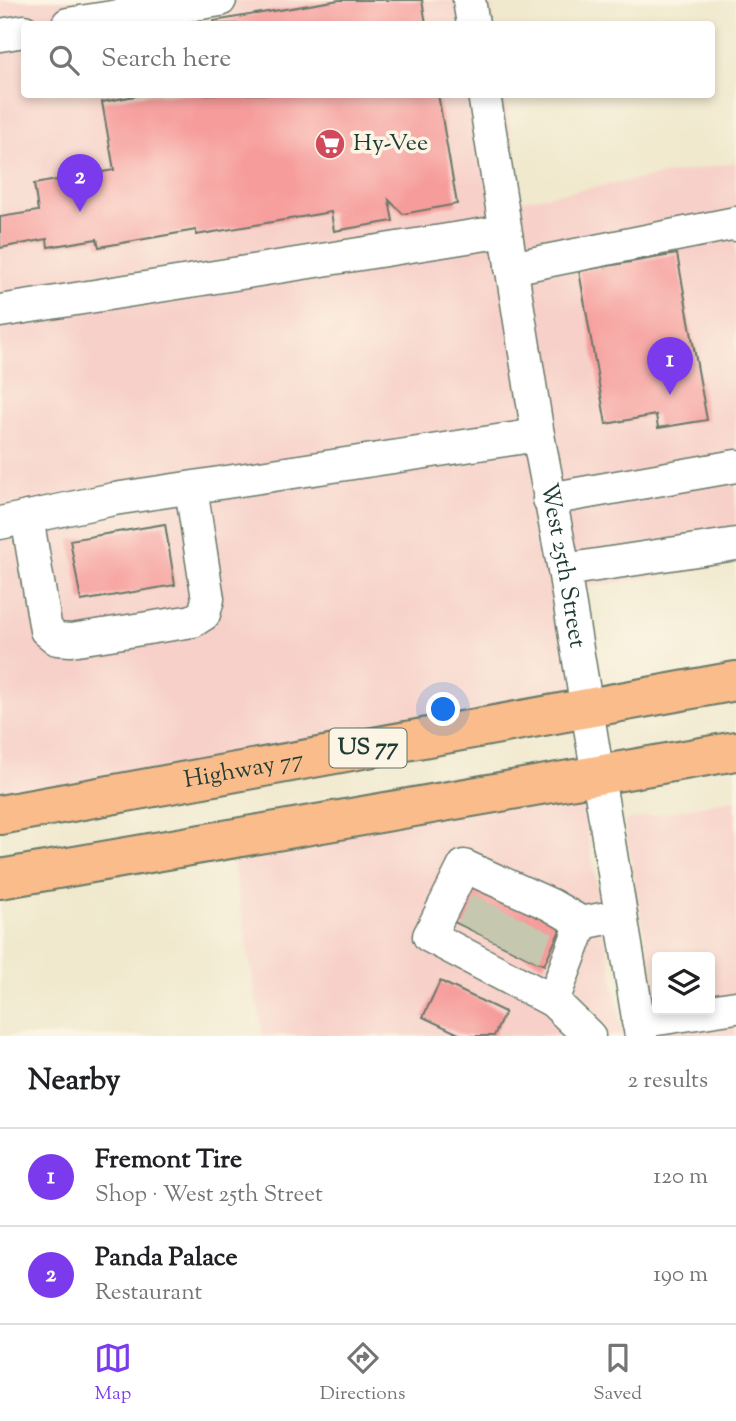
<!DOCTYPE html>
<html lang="en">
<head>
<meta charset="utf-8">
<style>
	body { margin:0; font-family:"Sorts Mill Goudy",serif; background:#f2f2f2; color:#202124 }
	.controls { position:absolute; right:21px; bottom:21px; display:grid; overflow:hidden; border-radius:7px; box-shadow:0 4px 10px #0003 }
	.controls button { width:63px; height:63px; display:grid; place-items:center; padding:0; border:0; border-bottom:2px solid #e0e0e0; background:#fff; color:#202124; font:35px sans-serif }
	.you { position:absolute; left:444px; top:710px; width:24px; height:24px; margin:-18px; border:5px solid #fff; border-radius:50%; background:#1a73e8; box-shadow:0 0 0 10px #1a73e833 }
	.badge { display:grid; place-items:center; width:46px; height:46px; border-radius:50%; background:#7c3aed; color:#fff; font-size:23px; font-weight:700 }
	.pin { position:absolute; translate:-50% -58px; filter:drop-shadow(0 2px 4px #0008) }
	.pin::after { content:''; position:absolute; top:37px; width:24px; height:21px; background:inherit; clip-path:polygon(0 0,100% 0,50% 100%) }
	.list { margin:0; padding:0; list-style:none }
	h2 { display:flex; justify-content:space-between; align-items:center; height:91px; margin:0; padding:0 28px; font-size:30px }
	h2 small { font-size:23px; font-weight:400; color:#757577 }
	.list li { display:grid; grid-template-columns:46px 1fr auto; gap:21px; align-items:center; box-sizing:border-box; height:98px; padding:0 28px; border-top:2px solid #e0e0e0 }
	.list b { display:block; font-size:26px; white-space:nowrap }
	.list p { margin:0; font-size:23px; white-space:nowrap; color:#757577 }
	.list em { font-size:23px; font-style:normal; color:#757577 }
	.icon { flex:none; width:38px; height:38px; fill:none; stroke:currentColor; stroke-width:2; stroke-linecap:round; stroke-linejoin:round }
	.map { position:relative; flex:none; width:736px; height:1036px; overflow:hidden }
	.search { position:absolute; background:#fff; box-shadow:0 4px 10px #0003; left:21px; right:21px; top:21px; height:77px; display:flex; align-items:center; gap:18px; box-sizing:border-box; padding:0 24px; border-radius:7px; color:#757577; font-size:26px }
	.sheet { height:287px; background:#fff }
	nav { display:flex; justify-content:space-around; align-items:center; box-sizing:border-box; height:98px; border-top:2px solid #e0e0e0; background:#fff; font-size:19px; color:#757577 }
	nav a { display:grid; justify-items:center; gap:4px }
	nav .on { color:#7c3aed }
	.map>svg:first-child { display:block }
	.built { fill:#f7d1c9 }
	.building { fill:#f69c9b }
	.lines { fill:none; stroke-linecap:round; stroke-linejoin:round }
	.minor-tunnel { stroke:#c6c7af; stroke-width:32; stroke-dasharray:32 16; stroke-linecap:butt }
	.minor-casing { stroke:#68796a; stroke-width:35 }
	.highway-casing { stroke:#68796a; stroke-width:42 }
	.minor { stroke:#fff; stroke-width:32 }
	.highway { stroke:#f9bc8a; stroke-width:38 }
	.labels { text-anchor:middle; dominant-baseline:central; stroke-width:7; stroke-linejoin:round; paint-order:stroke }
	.shield { fill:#fcf5e5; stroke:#617469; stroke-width:2 }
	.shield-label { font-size:23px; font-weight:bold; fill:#1f3d34 }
	.poi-label { font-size:24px; fill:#1f3d34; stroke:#fcf5e5; text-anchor:start }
	.street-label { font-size:24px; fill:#1f3d34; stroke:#fcf5e5 }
</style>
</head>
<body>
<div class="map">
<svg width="736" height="1036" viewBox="0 0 736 1036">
	<rect width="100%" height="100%" fill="#fcf5e5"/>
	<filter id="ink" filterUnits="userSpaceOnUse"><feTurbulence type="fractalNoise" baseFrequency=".0143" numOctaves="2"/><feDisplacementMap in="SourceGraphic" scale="14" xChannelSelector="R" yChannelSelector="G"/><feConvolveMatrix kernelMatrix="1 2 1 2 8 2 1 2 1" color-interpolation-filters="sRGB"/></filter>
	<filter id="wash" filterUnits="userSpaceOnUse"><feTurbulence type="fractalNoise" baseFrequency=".00686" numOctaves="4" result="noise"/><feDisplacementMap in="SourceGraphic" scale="28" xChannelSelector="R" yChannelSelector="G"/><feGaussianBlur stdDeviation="1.57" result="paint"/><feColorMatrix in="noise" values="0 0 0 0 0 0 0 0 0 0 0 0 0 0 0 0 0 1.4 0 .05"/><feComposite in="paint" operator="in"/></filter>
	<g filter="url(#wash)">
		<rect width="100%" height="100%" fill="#f0e9ce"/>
		<g class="built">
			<polygon points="0,0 490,0 494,24 24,24 24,94 505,95 522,200 736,162 736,563 583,588 600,694 0,800"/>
			<polygon points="580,791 623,1036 263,1036 231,853"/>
			<polygon points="736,799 736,1036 663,1036 658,1010 710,1010 710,957 657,957 657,1004 624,821"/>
		</g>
		<g id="blocks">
			<g class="building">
				<polygon points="339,0 422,0 426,24 214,24 214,21"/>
				<polygon points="146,94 438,94 457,204 403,214 389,200 393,221 334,231 331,212 196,235 196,230 99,247 97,239 48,247 47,239 0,248 0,217 38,211 34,184 114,170 102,102"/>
				<polygon points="677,254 707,420 658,428 656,415 606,424 579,271"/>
				<polygon points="165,524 175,585 81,601 70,540"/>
				<polygon points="467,878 563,924 544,965 448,919"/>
				<polygon points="440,981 505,1012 494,1036 463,1036 423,1017"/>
			</g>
		</g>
	</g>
	<g filter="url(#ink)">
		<use href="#blocks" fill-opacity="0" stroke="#68796a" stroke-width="2"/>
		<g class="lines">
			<g class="minor-tunnel">
				<polyline points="472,930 492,890"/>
				<polyline points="499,943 517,902"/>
				<polyline points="524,955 544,915"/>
			</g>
			<g class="minor-casing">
				<g id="minor">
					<polyline points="469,0 473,24"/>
					<polyline points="68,24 220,0"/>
					<polyline points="0,35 24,31"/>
					<path id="s1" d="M484 94 538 435 564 570 641 1036"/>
					<polyline points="511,268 736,223 736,225"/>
					<polyline points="0,311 505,231"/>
					<polyline points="549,499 736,466"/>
					<polyline points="27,517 46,630 57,639 71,640 193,621 204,614 208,599 191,488"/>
					<polyline points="0,523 114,499 538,435"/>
					<polyline points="564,570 736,544"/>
					<polyline points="553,1001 429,936 464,866 551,905 582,923"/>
					<polyline points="638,1022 736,1007"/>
					<polyline points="589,1036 553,1001 582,923 602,919"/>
				</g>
			</g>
			<g class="highway-casing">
				<g id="highway">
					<path id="s2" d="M0 815 736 681"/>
					<polyline points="0,879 736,751"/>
				</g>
			</g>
			<use href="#minor" class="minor"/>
			<use href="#highway" class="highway"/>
		</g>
	</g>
	<defs>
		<g id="supermarket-disc" transform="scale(1.575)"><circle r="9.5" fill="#d1495b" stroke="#fcf5e5"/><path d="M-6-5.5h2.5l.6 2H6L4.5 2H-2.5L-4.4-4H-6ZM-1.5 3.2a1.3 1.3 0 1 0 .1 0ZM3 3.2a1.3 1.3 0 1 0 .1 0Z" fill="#fff"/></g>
	</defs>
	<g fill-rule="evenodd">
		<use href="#supermarket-disc" x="330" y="144"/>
	</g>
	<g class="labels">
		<rect class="shield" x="329.5" y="728.5" width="77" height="39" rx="5"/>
		<g class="shield-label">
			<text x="368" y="748">US 77</text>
		</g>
		<g class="poi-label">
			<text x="353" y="144">Hy-Vee</text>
		</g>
		<g class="street-label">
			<text stroke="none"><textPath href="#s1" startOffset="478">West 25th Street</textPath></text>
			<text stroke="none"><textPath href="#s2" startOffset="248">Highway 77</textPath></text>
		</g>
	</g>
</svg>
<div class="controls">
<button><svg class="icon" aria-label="layers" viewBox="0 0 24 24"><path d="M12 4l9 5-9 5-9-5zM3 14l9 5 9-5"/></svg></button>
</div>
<div class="you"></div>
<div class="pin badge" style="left:670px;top:395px">1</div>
<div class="pin badge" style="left:80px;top:212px">2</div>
<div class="search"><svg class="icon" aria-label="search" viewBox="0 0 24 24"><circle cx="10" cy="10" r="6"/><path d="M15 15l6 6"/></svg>Search here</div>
</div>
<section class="sheet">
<h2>Nearby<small>2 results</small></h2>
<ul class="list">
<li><span class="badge">1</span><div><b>Fremont Tire</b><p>Shop · West 25th Street</p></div><em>120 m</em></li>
<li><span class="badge">2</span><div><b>Panda Palace</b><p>Restaurant</p></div><em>190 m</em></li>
</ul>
</section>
<nav>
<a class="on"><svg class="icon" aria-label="map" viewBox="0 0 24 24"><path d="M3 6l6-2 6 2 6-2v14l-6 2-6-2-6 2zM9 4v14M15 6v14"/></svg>Map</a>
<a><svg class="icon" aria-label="directions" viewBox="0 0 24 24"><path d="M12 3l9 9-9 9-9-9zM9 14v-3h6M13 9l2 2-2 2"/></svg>Directions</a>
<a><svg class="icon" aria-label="saved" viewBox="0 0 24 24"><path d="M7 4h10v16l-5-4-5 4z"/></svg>Saved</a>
</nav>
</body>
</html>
